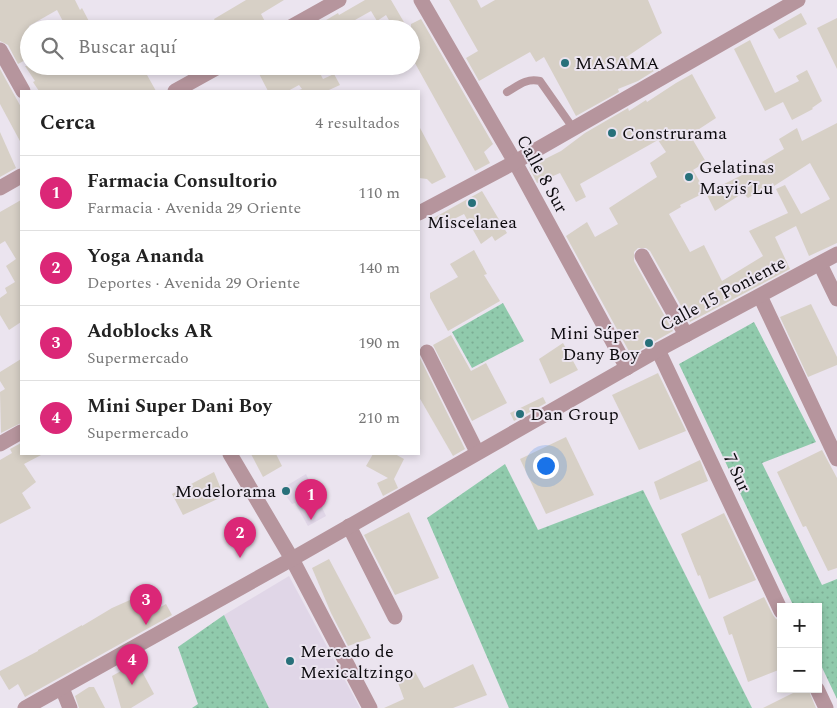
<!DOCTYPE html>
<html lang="es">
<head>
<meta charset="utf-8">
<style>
	body { margin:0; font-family:Spectral,serif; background:#f2f2f2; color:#222 }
	.controls { position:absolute; right:15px; bottom:15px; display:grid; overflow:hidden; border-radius:0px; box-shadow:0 2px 8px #0003 }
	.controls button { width:45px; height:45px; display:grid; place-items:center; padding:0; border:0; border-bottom:1px solid #e0e0e0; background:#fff; color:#222; font:25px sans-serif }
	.you { position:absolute; left:545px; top:465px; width:18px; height:18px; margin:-12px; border:4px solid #fff; border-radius:50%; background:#1a73e8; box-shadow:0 0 0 8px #1a73e833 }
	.badge { display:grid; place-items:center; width:32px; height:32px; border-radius:50%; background:#db2777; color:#fff; font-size:16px; font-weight:700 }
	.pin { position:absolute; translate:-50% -41px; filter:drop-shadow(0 1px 2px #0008) }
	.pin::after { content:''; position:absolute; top:26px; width:18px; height:15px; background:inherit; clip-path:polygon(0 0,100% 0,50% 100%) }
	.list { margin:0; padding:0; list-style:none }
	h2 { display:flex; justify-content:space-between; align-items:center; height:65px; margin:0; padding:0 20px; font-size:21px }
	h2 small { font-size:16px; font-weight:400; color:#767676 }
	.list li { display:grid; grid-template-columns:32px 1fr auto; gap:15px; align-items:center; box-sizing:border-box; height:75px; padding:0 20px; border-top:1px solid #e0e0e0 }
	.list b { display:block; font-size:19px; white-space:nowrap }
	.list p { margin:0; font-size:16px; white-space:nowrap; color:#767676 }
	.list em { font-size:16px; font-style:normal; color:#767676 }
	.icon { flex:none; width:28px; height:28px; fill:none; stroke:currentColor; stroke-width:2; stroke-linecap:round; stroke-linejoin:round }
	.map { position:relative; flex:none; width:837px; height:708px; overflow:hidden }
	.search { position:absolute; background:#fff; box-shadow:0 2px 8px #0003; left:20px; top:20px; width:400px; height:55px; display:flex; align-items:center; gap:12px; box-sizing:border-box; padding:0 18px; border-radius:28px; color:#767676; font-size:19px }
	.panel { position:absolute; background:#fff; box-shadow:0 2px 8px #0003; left:20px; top:90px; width:400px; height:365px; border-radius:0px }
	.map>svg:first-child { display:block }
	.built { fill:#e0d6e7 }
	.grass { fill:url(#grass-dots) }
	.building { fill:#d7d0c6 }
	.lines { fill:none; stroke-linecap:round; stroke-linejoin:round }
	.service { stroke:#b6959d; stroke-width:8 }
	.minor { stroke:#b6959d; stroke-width:15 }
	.poi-dot { fill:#27707a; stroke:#ebe4ef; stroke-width:2 }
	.labels { text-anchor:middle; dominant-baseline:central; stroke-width:4; stroke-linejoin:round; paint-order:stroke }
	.poi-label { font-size:18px; fill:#0c0a0e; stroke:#ebe4ef; text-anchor:start }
	.street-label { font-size:18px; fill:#0c0a0e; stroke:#ebe4ef }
</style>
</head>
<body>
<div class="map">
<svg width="837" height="708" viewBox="0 0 837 708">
	<defs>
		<pattern id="grass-dots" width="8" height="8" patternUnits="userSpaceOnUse" patternTransform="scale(1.25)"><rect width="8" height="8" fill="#90caac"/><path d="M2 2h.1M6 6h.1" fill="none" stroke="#7bac93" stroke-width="1.8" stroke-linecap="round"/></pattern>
	</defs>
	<rect width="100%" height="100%" fill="#ebe4ef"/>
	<g class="built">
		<polygon points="306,474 326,516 308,526 295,503 292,504 281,489"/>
		<polygon points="289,576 360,708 269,708 224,615"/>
	</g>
	<g class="grass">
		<polygon points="503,303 524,341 472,368 452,332"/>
		<polygon points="754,322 816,442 762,463 822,585 837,579 837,699 818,659 818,607 794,607 679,364"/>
		<polygon points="505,464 538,530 643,490 752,708 509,708 427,518"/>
		<polygon points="224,615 269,708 192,708 198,704 178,647"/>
	</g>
	<g class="building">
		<polygon points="0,0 75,0 80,10 82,8 93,29 67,29 57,10 29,26 29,58 18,64 8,45 0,41"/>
		<polygon points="246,0 284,0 261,14 269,29 219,29 214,19"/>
		<polygon points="365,0 391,0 408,29 394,29 386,15 377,21 371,11 339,29 311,29 338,13 339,15"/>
		<polygon points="449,0 477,0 481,8 495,0 648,0 662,33 625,58 649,63 654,71 638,81 618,89 619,92 576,116 544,57 536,62 530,52 479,81 466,58 478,51"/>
		<polygon points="801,13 807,24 779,39 773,29"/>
		<polygon points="837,18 837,69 817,28"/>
		<polygon points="421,19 493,144 484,152 490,163 475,171 411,56 411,24"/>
		<polygon points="750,40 775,93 799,81 796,76 807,70 822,101 812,108 813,109 792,120 783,102 765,111 734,49"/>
		<polygon points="25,66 142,66 156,91 39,91 33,82 35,81"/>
		<polygon points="255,66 316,66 323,79 334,74 340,85 329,90 330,91 296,91 302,89 299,85 288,91 268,91"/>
		<polygon points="0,69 21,107 21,143 0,104"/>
		<polygon points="692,74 716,118 690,135 706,162 693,170 706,192 680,205 681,207 669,214 690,252 704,245 722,281 763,256 749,231 788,213 776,189 785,185 801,214 830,199 810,163 774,186 773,183 748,198 743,193 715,211 706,193 764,164 762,162 784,149 779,139 797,128 802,141 837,123 837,243 809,256 796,226 775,237 790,269 690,322 650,251 646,248 638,248 634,252 634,261 673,331 631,355 566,236 587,222 595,237 618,224 609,208 657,177 650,163 666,152 658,140 580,184 586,197 576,202 560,173 537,183 529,167 561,151 585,133 628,108 629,111 646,100 647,102 676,83"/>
		<polygon points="419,126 446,177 432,184 427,179 419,178"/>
		<polygon points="0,132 16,168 0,177"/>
		<polygon points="482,191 507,233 495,241 492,236 481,244 464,214 434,229 430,220"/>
		<polygon points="21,200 21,322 9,330 0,315 0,298 7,293 5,288 15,282 6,266 16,259 5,241 0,244 0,212"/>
		<polygon points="474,250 487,274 484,275 500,301 448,331 430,298 430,293 458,277 450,264"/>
		<polygon points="811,304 837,357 837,365 808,377 780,317"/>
		<polygon points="451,335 471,371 486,363 507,403 472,421 433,345"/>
		<polygon points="563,343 578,370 550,384 539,359"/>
		<polygon points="419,356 465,449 453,456 419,397"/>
		<polygon points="21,359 21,423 1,433 0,392 5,389 0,381 0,372"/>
		<polygon points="658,373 686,431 639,450 612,395"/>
		<polygon points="543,397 546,403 514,421 510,413"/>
		<polygon points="566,437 594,495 546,514 520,459"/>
		<polygon points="21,443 21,454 43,454 24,464 36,482 22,493 31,508 0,524 0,460 12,453 10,449"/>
		<polygon points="822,450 837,478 837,568 828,571 806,526 803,527 777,472"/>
		<polygon points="251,454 276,454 282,466 263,477"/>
		<polygon points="373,454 395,454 404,459 394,479 398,488 383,496 377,483 388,478 366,466"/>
		<polygon points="700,460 708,481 660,500 654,482"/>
		<polygon points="214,472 224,496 183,515 172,494"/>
		<polygon points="409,512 439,578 395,595 364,535"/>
		<polygon points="724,513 756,580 709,599 700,575 698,576 681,534"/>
		<polygon points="329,559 371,638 348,646 331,613 312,568"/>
		<polygon points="139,596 148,614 166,604 172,615 25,697 18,684 9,690 0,675 0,671 38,651 38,650 82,625 82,626 112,608"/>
		<polygon points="764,597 773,615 776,619 781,620 781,669 748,682 732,634 729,635 723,617"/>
		<polygon points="137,662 154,694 131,708 121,708 112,676"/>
		<polygon points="473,664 487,695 453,708 384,708 404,699 397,680 415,672 424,688"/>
		<polygon points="89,687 94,687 105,708 79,708 75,696"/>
		<polygon points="801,689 808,689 816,708 763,708"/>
	</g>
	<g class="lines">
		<path class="service" d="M507 92C519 85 526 78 540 81L573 128"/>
		<g class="minor">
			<polyline points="421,0 515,162 627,368"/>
			<polyline points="287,29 339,0"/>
			<polyline points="0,50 23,91"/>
			<polyline points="175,91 220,66"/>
			<polyline points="0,188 21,176"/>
			<polyline points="419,213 515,162 798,0"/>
			<polyline points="642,256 686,335"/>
			<polyline points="820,264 837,299"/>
			<polyline points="760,296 837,459"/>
			<polyline points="658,350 781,611"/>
			<polyline points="427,352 477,452"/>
			<polyline points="0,444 21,432"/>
			<polyline points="230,454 292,559 370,708"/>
			<polyline points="349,526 395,617"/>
			<polyline points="62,688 70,708"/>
			<polyline points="817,689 826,708"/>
			<polyline points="25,708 292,559 658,350 837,254"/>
		</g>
	</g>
	<g class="poi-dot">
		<circle cx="565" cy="63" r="5"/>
		<circle cx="612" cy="133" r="5"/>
		<circle cx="689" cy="177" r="5"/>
		<circle cx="472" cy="203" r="5"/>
		<circle cx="649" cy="343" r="5"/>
		<circle cx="520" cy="414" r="5"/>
		<circle cx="286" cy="491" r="5"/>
		<circle cx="290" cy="661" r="5"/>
	</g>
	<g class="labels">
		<g class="poi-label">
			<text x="575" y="63">MASAMA</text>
			<text x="622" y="133">Construrama</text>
			<text x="699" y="167">Gelatinas<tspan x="699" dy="21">Mayis´Lu</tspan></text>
			<text x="472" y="222" text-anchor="middle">Miscelanea</text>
			<text x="639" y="333" text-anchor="end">Mini Súper<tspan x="639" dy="21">Dany Boy</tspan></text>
			<text x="530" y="414">Dan Group</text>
			<text x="276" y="491" text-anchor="end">Modelorama</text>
			<text x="300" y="651">Mercado de<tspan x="300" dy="21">Mexicaltzingo</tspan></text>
		</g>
		<g class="street-label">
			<text transform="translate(542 174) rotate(61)">Calle 8 Sur</text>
			<text transform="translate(723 294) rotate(-28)">Calle 15 Poniente</text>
			<text transform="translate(737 473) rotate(65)">7 Sur</text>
		</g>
	</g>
</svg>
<div class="controls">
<button>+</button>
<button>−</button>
</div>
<div class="you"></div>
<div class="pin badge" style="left:311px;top:520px">1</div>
<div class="pin badge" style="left:240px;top:558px">2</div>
<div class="pin badge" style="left:146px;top:625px">3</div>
<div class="pin badge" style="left:132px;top:685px">4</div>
<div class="search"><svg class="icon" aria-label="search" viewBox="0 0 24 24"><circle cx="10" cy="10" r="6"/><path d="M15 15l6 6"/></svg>Buscar aquí</div>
<section class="panel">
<h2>Cerca<small>4 resultados</small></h2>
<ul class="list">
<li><span class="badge">1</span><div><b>Farmacia Consultorio</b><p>Farmacia · Avenida 29 Oriente</p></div><em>110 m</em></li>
<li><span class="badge">2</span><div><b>Yoga Ananda</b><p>Deportes · Avenida 29 Oriente</p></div><em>140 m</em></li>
<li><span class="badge">3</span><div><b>Adoblocks AR</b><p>Supermercado</p></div><em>190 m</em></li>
<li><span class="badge">4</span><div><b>Mini Super Dani Boy</b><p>Supermercado</p></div><em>210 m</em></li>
</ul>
</section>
</div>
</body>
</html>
